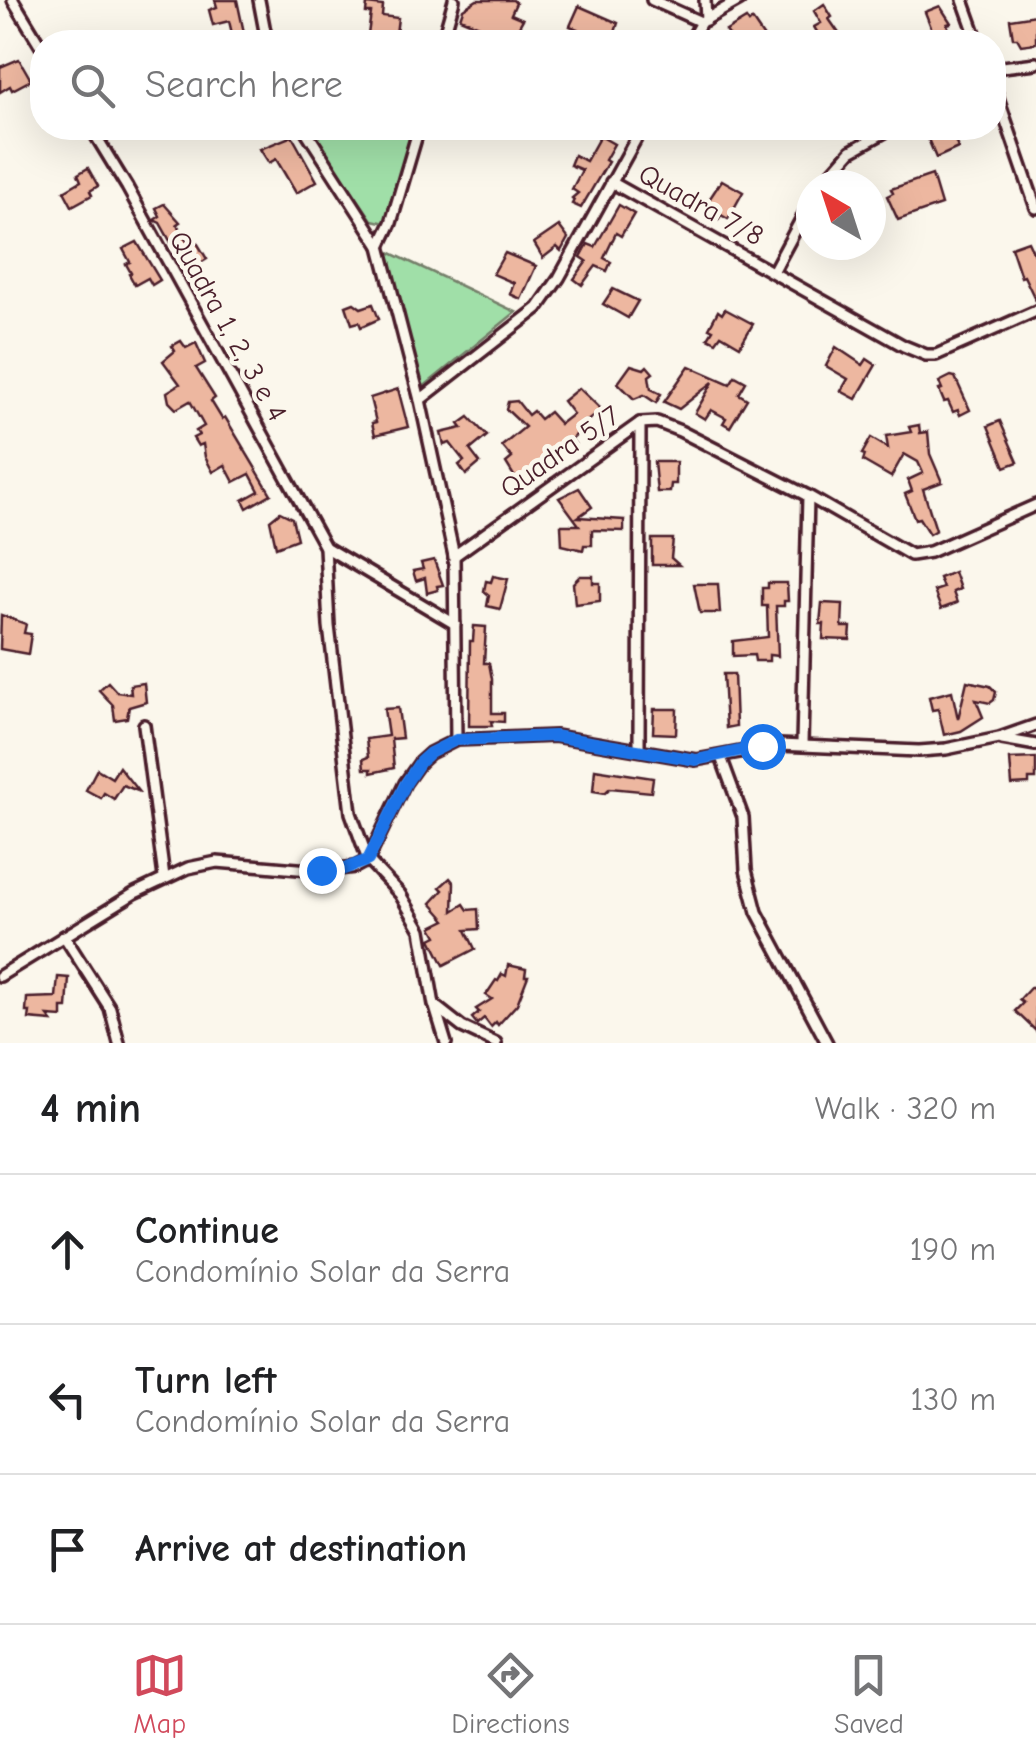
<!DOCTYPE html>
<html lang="en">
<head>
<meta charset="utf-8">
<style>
	body { margin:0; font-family:"Comic Neue",sans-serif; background:#f6f6f6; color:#202124 }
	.compass { position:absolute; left:796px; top:170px; width:90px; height:90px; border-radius:50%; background:#fff; box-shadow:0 10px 40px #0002; rotate:321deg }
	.stop { position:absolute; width:30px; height:30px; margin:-22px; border:8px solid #1a73e8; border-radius:50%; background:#fff }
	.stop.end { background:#1a73e8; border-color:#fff; box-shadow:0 2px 10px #0008 }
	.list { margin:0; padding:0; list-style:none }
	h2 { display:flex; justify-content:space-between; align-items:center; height:130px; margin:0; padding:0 40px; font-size:42px }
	h2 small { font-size:32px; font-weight:400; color:#757577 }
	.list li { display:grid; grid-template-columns:65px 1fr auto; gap:30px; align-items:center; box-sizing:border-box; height:150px; padding:0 40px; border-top:2px solid #e0e0e0 }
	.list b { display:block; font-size:38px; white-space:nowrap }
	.list p { margin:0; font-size:32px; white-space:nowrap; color:#757577 }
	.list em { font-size:32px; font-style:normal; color:#757577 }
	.icon { flex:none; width:55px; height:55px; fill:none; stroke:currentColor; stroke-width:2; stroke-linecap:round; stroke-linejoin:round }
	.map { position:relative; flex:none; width:1036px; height:1043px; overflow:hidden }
	.search { position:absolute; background:#fff; box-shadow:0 10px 40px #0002; left:30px; right:30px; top:30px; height:110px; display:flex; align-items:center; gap:25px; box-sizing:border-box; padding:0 35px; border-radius:40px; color:#757577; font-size:38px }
	.sheet { height:580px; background:#fff }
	nav { display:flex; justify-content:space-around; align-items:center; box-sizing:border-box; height:140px; border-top:2px solid #e0e0e0; background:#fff; font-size:28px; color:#757577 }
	nav a { display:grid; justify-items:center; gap:5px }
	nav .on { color:#d1495b }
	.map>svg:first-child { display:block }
	.green { fill:#a0dfa8; stroke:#757f6a; stroke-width:2.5 }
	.building { fill:#edb7a0; stroke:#4a1f2b; stroke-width:2.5 }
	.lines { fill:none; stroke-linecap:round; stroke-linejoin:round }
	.minor-casing { stroke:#4a1f2b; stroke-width:16 }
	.minor { stroke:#fbf7ec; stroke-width:9 }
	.route { stroke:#1a73e8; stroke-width:12 }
	.labels { text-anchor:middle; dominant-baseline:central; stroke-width:9; stroke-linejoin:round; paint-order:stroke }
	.street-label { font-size:28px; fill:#4a1f2b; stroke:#fbf7ec }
</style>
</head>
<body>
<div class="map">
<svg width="1036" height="1043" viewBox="0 0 1036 1043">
	<rect width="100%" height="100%" fill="#fbf7ec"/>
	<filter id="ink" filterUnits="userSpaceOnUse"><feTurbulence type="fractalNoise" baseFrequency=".01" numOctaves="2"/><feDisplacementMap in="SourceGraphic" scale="20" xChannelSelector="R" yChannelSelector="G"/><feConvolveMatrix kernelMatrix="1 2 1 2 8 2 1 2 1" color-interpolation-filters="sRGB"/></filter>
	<g filter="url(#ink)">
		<g class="green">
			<polygon points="310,128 413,128 386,223 372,220"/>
			<polygon points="387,251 516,312 422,388"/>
		</g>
		<g class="building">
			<polygon points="215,0 237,0 246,42 234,42 229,21 213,25 209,10 217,7"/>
			<polygon points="477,0 513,0 516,3 511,14 523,19 510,42 492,42 496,33 460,18 463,9"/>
			<polygon points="367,4 383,6 382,16 398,18 395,42 367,42 371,13 366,13"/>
			<polygon points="824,4 832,17 829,19 845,42 823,42 814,27 821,23 814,11"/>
			<polygon points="579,6 618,23 612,42 598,42 585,37 587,33 570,26"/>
			<polygon points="940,6 951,23 947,24 954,42 939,42 934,35 925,12"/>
			<polygon points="1036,15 1036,43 1021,45 1017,38 1013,38 1010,19"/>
			<polygon points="746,19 749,23 752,20 767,42 734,42 726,31"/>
			<polygon points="19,59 31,80 12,90 10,86 0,92 0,67"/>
			<polygon points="934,128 950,128 958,148 936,158 925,132"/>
			<polygon points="292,136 317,181 296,193 276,159 269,163 260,149"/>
			<polygon points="600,136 614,144 605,160 608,162 581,208 572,204 574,200 572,198 578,193 572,189 582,170 570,165 574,155 586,161"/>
			<polygon points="88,168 98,186 90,191 92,195 72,206 64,191 81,181 78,174"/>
			<polygon points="932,175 941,205 898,220 887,196 893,193 891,189"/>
			<polygon points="722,180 743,192 728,219 721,215 718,220 702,210"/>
			<polygon points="164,204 180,222 177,224 189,245 196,241 207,259 187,271 160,223 154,220 160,216 156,208"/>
			<polygon points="619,205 634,214 621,236 616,233 604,258 611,262 607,271 596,266 582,285 574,279 587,261 581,257 588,244 595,247"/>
			<polygon points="559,226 568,238 561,251 557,247 543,258 534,243"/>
			<polygon points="1028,241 1036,258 1036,301 1024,276 1021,277 1011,247"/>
			<polygon points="137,242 160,280 152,285 148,278 135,285 129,274 131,273 126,264 130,262 123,249"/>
			<polygon points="505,253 536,266 521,299 510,294 514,283 493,274"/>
			<polygon points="613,289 638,301 628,318 603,304"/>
			<polygon points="354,303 361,308 373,304 379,319 361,327 359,322 352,324 346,306"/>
			<polygon points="725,309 753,324 740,346 721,335 716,342 708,338 713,330 709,328 718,311 722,314"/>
			<polygon points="181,341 186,348 196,343 205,363 196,368 215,398 211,401 222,419 225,417 271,494 247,508 243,500 259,491 250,474 234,482 225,465 213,472 205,457 203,444 198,446 193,438 199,435 196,431 204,426 190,401 176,409 169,402 167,392 180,384 163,361 175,351 172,346"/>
			<polygon points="836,347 863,365 867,359 876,365 856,399 841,391 848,379 826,366"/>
			<polygon points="631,365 644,369 647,366 653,373 649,376 651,389 661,394 656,403 644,395 634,399 618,383"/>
			<polygon points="689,366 730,384 735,376 746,382 739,394 747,399 730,427 723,423 726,418 711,410 705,419 695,413 713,382 679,409 664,402"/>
			<polygon points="951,376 955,377 970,410 960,415 958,410 953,412 948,401 944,402 939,390 942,389 939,382"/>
			<polygon points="579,388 602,410 578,428 581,431 571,439 575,444 551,463 546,457 528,472 518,478 514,476 506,463 512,458 502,446 525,427 506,409 508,402 517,401 528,415 533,411 540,419 549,412 560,424 573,414 563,401"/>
			<polygon points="398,389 408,427 375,435 372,423 376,422 370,398"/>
			<polygon points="469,417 487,436 470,450 480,463 466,475 459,465 464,461 450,443 444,445 441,433 462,428 459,424"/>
			<polygon points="1000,421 1018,462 1005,467 988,426"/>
			<polygon points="919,425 920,433 928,432 930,454 942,482 923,489 936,530 929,534 919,518 915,519 905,494 912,491 908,480 923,473 918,462 904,454 891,477 863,461 865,455 862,454 871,438 888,448 886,436 911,432 909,427"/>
			<polygon points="654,462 676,462 676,484 671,484 670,492 657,492"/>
			<polygon points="579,488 592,507 578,517 624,520 624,531 592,530 592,545 584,545 583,550 562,545 561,525 579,525 559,498"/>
			<polygon points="280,512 292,518 297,539 276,547 270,520"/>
			<polygon points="652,539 673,539 671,558 679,565 652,565"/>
			<polygon points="434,560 443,585 437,586 438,590 427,593 425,578 416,581 413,571 423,569 421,563"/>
			<polygon points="954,572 960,589 953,592 957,603 941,609 934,591 943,588 939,578"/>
			<polygon points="493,576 508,579 500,609 487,606 489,595 484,591 486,581 491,582"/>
			<polygon points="580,576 593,576 593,583 600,583 600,601 575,604 573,583"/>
			<polygon points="768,583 787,583 788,601 784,601 784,606 776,606 778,656 769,655 769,661 755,661 754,655 733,656 733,641 768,637 767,606 762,606 762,588 768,588"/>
			<polygon points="694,584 718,584 720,613 700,613"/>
			<polygon points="822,603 843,604 842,627 851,627 850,640 823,639 824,624 820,624"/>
			<polygon points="1,615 26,624 24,633 31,634 28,654 0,649"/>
			<polygon points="474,626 486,627 484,663 489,663 492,679 492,713 504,713 504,722 491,721 492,726 469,726 470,641 473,641"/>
			<polygon points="723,674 734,674 736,726 726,728"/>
			<polygon points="967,681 990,686 996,692 994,700 990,703 976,700 983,717 961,731 944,735 938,709 932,710 929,697 952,691 958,719"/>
			<polygon points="108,682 117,692 131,694 130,685 144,683 146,702 129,707 127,718 115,720 113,705 99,690"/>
			<polygon points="398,708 402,738 391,739 394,768 371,773 371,769 364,769 363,759 368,757 366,739 388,736 384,709"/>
			<polygon points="654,709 677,709 676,734 653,733"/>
			<polygon points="1036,758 1036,779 1029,779 1029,784 1012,785 1010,759"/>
			<polygon points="119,767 138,791 123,785 114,799 104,793 101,798 86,790 97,769 112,778"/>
			<polygon points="595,769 653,778 651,792 610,788 605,793 593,791"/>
			<polygon points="450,878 454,883 453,911 464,904 468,910 478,909 479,929 466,930 475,949 444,965 431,939 437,936 432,927 446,920 431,903 443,890 440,887"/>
			<polygon points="508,965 526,969 525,976 528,976 517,1004 498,1025 496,1022 491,1027 484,1018 477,1024 472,1018 479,1012 476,1009 492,999 486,995 496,980 498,981 502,974 506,976"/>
			<polygon points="58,977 69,978 67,1008 62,1008 62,1017 48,1016 52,1021 29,1019 30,1012 26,1012 27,998 56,997"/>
			<polygon points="1031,987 1036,992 1036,1031 1015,1011 1023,1003 1019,1000"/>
		</g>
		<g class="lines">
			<g class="minor-casing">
				<g id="minor">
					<polyline points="13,0 42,48"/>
					<polyline points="259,0 267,42"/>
					<polyline points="652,0 701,22"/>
					<polyline points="705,0 706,20"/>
					<polyline points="963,0 978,42"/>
					<polyline points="701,22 740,0"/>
					<polyline points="442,42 454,0"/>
					<polyline points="690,42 701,22"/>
					<polyline points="994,68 1036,63"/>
					<polyline points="994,86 1036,208"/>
					<polyline points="91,128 127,187 325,547 329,626 351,813 368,860 400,894 421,930 434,1005 462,1027 496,1043"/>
					<polyline points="304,128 380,246 420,400 454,556 456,740"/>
					<polyline points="611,182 904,346 926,355 936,355 1036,311"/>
					<polyline points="821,185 851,151 892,128"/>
					<polyline points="380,246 391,223 419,128"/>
					<polyline points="774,270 811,201"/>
					<polyline points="420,400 538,308 559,278 642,128"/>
					<polyline points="325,547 455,624"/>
					<polyline points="454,556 640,423 657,422 680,431 808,496 911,555 930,552 1036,505"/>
					<polyline points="144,725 164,877"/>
					<polyline points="1002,739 1036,745"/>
					<polyline points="802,744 808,496"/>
					<polyline points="639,750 640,423"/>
					<polyline points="721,757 743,817 746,870 757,912 827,1043"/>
					<polyline points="64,936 110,1008 119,1043"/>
					<polyline points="0,976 135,893 188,868 217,862 321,871 355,867 368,860 405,783 420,762 430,753 456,740 555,736 696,760 779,745 919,751 946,749 999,738 1036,725"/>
					<polyline points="435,1007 446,1043"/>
				</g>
			</g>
			<use href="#minor" class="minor"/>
		</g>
	</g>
	<g class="lines" filter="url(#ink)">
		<polyline class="route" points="321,870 341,870 368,860 406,783 420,762 430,753 456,740 554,736 696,760 762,746"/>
	</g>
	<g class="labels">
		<g class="street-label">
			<text transform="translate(701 205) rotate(29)">Quadra 7/8</text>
			<text transform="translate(228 326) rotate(61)">Quadra 1, 2, 3 e 4</text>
			<text transform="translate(560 452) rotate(-35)">Quadra 5/7</text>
		</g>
	</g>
</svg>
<svg class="compass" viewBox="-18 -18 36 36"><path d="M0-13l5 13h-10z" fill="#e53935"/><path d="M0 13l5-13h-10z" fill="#757577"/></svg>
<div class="stop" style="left:762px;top:746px"></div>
<div class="stop end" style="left:321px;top:870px"></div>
<div class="search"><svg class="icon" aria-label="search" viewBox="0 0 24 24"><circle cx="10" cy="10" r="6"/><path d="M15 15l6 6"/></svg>Search here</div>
</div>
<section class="sheet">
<h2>4 min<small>Walk · 320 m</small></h2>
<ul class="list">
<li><svg class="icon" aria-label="ahead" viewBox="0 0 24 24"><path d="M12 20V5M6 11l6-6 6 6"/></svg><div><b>Continue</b><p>Condomínio Solar da Serra</p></div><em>190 m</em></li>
<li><svg class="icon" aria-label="left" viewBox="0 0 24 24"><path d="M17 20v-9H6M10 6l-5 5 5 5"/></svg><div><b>Turn left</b><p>Condomínio Solar da Serra</p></div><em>130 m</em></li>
<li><svg class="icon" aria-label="arrive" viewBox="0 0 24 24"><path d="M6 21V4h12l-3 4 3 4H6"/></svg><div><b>Arrive at destination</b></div></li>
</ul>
</section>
<nav>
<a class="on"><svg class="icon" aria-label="map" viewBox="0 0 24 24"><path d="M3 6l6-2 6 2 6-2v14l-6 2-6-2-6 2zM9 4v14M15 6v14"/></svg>Map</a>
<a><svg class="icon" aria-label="directions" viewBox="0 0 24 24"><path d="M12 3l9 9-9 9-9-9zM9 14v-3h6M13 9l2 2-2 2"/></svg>Directions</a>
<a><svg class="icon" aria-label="saved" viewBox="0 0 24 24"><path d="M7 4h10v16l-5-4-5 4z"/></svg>Saved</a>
</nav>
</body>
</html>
